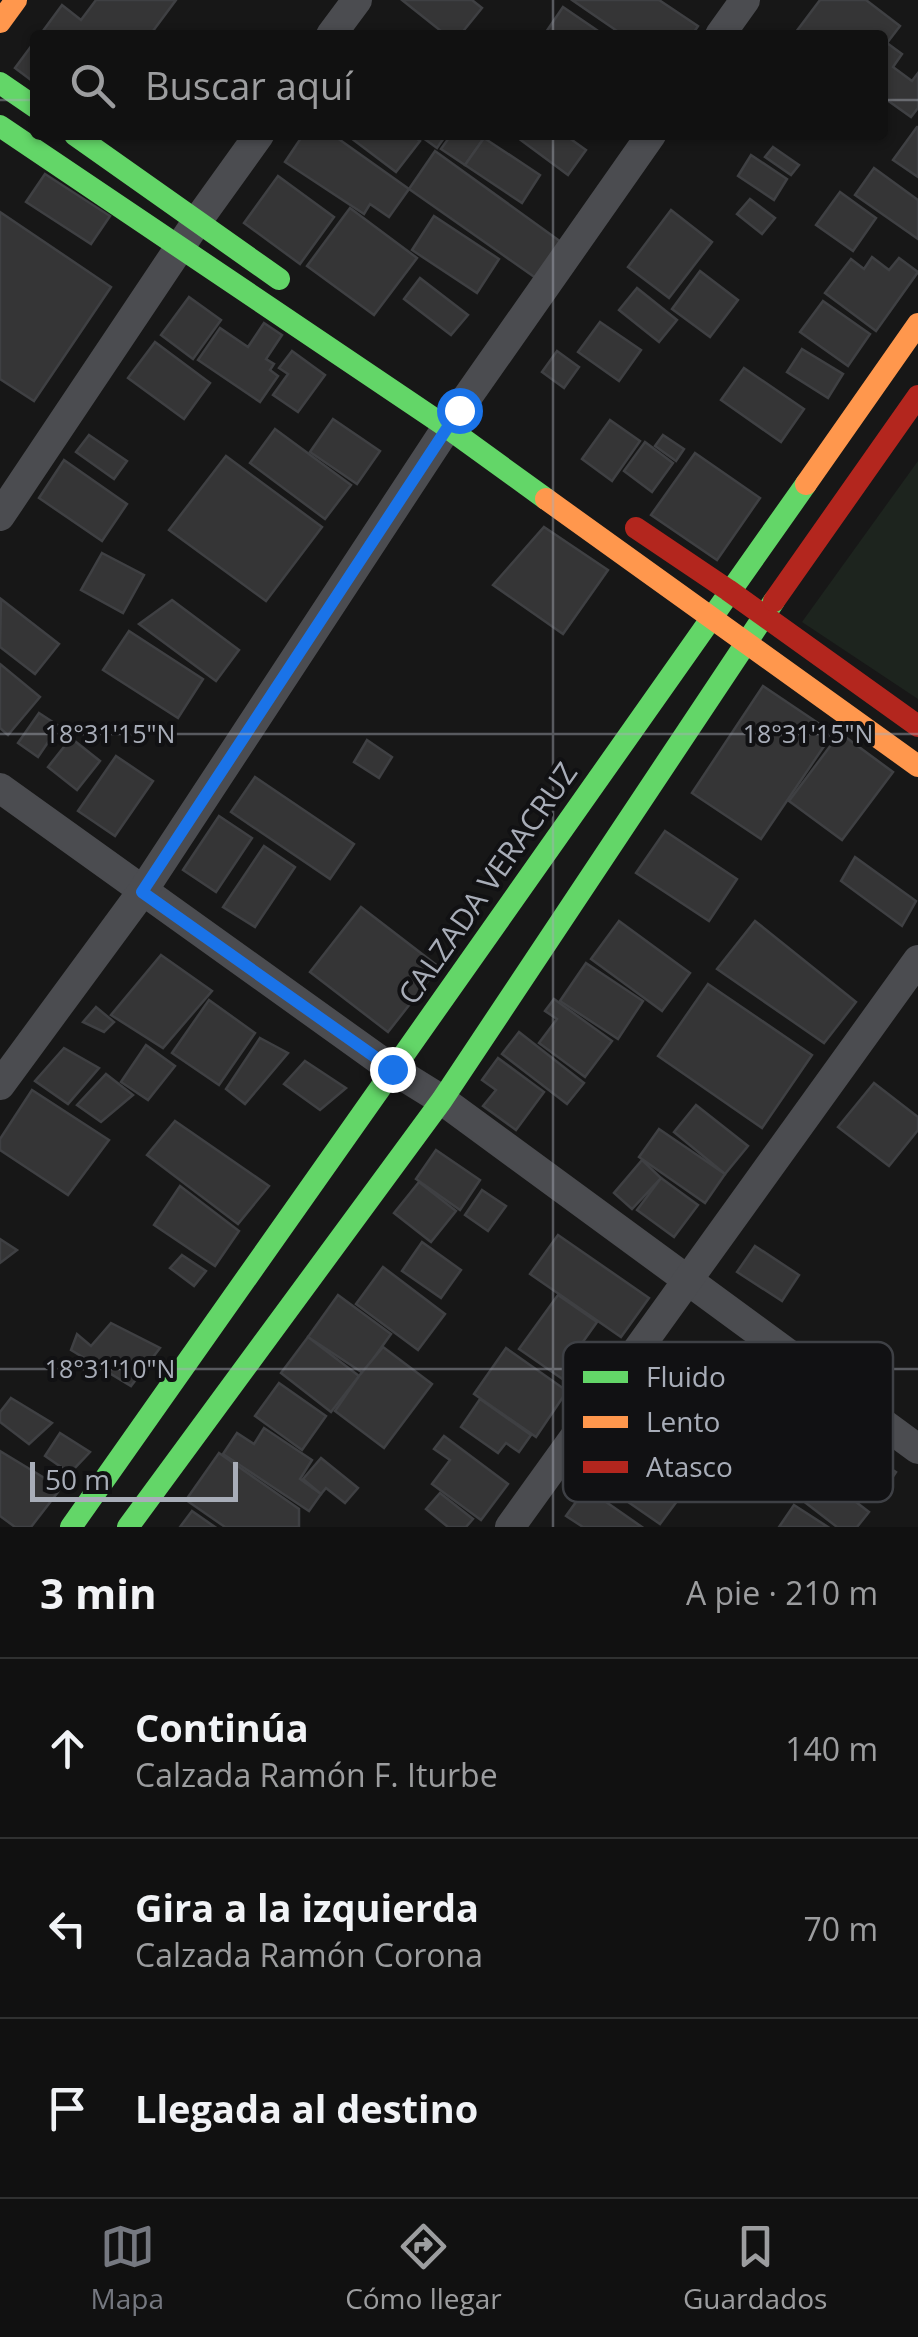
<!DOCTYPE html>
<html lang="es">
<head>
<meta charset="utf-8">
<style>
	body { margin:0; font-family:"Open Sans",sans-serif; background:#1e1f1f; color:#f1f3f6 }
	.scale { position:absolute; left:30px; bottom:25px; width:208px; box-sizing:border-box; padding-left:10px; border:5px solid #a8adb8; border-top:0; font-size:28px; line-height:35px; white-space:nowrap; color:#a8adb8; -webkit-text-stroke:8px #111113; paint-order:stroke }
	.stop { position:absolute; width:30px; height:30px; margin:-22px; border:8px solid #1a73e8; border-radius:50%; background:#fff }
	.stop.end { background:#1a73e8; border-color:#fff; box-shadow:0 2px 10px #0008 }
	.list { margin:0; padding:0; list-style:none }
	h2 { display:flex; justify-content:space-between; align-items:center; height:130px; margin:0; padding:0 40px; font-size:42px }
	h2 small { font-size:32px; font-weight:400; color:#9c9d9f }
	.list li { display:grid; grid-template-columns:65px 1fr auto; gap:30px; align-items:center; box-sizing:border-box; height:180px; padding:0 40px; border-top:2px solid #303131 }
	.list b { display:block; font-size:38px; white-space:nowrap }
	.list p { margin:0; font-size:32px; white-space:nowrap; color:#9c9d9f }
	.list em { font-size:32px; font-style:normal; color:#9c9d9f }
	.icon { flex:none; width:55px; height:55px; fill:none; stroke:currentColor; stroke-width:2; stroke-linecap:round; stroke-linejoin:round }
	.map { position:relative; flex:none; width:918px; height:1527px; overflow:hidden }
	.search { position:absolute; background:#111; box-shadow:0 2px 8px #0004; left:30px; right:30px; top:30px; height:110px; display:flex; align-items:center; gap:25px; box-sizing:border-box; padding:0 35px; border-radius:10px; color:#9c9d9f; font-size:38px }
	.sheet { height:670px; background:#111 }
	nav { display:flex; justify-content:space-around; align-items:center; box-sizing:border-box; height:140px; border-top:2px solid #303131; background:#111; font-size:28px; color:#9c9d9f }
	nav a { display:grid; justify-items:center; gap:5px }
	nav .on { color:#757880 }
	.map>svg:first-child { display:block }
	.green { fill:#1d241e }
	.building { fill:#353536; stroke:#3f4043; stroke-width:2.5 }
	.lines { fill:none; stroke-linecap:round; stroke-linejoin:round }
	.street { stroke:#4b4c50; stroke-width:30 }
	.fast { stroke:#63d668; stroke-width:22 }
	.slow { stroke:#ff974d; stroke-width:22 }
	.jam { stroke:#b3261e; stroke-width:22 }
	.route { stroke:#1a73e8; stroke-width:12 }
	.ticks { fill:none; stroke:#a8adb8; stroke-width:2.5; stroke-opacity:0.45 }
	.labels { text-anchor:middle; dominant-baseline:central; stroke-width:8; stroke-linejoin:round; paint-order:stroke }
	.street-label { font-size:30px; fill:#a8adb8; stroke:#111113 }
	.key { fill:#111113; stroke:#3e4045; stroke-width:2.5 }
	.key-label { font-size:28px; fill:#a8adb8 }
	.ticks-label { font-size:25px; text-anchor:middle; fill:#a8adb8; stroke:#111113; stroke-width:8; stroke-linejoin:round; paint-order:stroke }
</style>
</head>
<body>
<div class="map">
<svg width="918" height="1527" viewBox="0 0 918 1527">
	<rect width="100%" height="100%" fill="#171717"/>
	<polygon class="green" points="918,461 918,699 802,622"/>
	<g class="building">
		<polygon points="96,0 176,0 150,35 40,35 62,5 81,20"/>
		<polygon points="402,0 472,0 482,8 460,35 446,35"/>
		<polygon points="572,0 659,0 698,26 692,35 623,35"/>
		<polygon points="820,0 866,0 900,26 887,43 902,54 893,67 912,81 918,73 918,108 911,117 883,97 883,35 801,35 796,32"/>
		<polygon points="563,7 604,35 544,35"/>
		<polygon points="35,41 35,83 15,68"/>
		<polygon points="917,127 918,127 918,177 893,160"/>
		<polygon points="303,135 333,135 409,189 389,217 370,204 364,214 285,162"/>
		<polygon points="347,135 411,135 420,141 396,172"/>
		<polygon points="419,135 446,135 437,148"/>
		<polygon points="451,135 486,135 465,165 441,149"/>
		<polygon points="514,135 565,135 586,150 568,175"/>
		<polygon points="484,138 540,175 522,203 465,165"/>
		<polygon points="773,147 799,165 791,175 765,157"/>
		<polygon points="435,151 568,247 543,283 409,189"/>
		<polygon points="751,155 787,179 774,200 738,176"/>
		<polygon points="874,168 918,200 918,239 855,195"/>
		<polygon points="45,174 110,216 91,244 26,202"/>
		<polygon points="278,176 334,217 300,264 244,223"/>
		<polygon points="840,192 876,218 853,251 816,225"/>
		<polygon points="750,199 775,218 762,234 737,214"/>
		<polygon points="350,208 417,258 374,315 307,266"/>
		<polygon points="671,210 712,242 669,298 628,267"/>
		<polygon points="0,212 111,287 34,401 0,379"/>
		<polygon points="434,216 499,259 477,293 412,250"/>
		<polygon points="872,257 889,270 899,258 918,272 876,331 825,293 851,259 864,269"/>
		<polygon points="700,271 738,300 710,337 672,309"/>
		<polygon points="420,278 468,315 451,335 404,299"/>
		<polygon points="637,288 677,320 659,342 619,310"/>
		<polygon points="189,297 221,320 193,359 161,335"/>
		<polygon points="823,301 870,334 848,366 800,332"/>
		<polygon points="600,322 641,350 619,381 578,352"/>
		<polygon points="264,323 282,335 266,359 274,364 270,370 278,376 260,402 198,360 220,328 248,347"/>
		<polygon points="155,342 210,383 184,419 128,378"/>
		<polygon points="802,349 843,374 828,398 787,372"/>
		<polygon points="292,351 325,375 298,412 273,395 288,374 279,368"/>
		<polygon points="557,351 579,367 564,388 542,372"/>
		<polygon points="744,368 804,409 781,442 721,400"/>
		<polygon points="333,419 380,451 357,484 310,452"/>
		<polygon points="610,420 640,441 612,481 582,459"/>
		<polygon points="275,429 351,485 325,519 250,463"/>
		<polygon points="89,435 127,461 114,479 76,452"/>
		<polygon points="663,435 684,449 676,461 655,446"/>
		<polygon points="645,442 673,463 652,492 624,471"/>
		<polygon points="695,453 760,498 717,560 651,515"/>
		<polygon points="226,456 322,527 266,601 169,530"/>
		<polygon points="64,460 127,504 102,541 39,498"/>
		<polygon points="544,527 608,570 563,634 493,585"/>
		<polygon points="102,553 144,575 123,613 81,590"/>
		<polygon points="1,599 59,644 35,674 0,647"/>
		<polygon points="172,600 239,650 216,681 139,624"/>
		<polygon points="129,631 203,679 178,718 103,670"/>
		<polygon points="0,664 40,697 8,735 0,728"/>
		<polygon points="763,686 833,733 761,839 692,793"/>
		<polygon points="39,713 59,726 38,757 18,743"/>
		<polygon points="840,733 893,772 842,840 789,801"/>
		<polygon points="71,738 100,761 77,790 48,767"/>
		<polygon points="367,740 392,757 379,778 354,762"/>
		<polygon points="116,756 153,781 115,836 78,811"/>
		<polygon points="255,777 354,844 330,879 231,812"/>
		<polygon points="219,816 252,838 216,892 183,870"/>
		<polygon points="665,831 737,879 709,921 636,873"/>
		<polygon points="264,846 295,867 255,927 223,907"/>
		<polygon points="855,857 916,901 902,926 841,881"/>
		<polygon points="361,907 439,967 388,1032 310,972"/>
		<polygon points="619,921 690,973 662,1011 591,959"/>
		<polygon points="755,921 856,1002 824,1043 717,969"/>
		<polygon points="161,955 212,991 163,1048 111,1015"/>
		<polygon points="586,963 643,1001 618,1039 560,1001"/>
		<polygon points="708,984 812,1055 762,1128 658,1056"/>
		<polygon points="554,999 612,1041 585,1077 539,1043 557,1019 545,1011"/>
		<polygon points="209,1000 255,1033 219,1085 172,1053"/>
		<polygon points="96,1007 114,1022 104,1032 83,1022"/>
		<polygon points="519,1032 584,1083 567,1104 502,1054"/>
		<polygon points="260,1038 288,1053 245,1104 226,1089"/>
		<polygon points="146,1045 175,1066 148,1100 121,1082"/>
		<polygon points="64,1048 99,1068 68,1104 35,1081"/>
		<polygon points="498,1058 544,1092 516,1130 483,1106 496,1090 482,1080"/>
		<polygon points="305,1061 346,1088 320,1110 284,1084"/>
		<polygon points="106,1074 133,1095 101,1122 77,1105"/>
		<polygon points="874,1083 918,1117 918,1130 889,1166 838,1127"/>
		<polygon points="32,1090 109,1140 68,1195 0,1150 0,1139"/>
		<polygon points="696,1105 748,1146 725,1174 674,1132"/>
		<polygon points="175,1121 269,1186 238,1224 147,1155"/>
		<polygon points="659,1129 725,1174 705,1203 639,1157"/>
		<polygon points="436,1150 480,1180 460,1210 416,1179"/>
		<polygon points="642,1160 661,1178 632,1209 614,1193"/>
		<polygon points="661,1178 698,1205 674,1237 637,1210"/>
		<polygon points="419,1182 456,1211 431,1242 394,1213"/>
		<polygon points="180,1186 239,1231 215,1266 154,1225"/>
		<polygon points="482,1190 506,1206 488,1231 465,1215"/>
		<polygon points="558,1235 649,1298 621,1337 530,1274"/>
		<polygon points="0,1239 17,1250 0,1263"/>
		<polygon points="422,1242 461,1270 441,1298 402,1271"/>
		<polygon points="755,1246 799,1275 782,1301 737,1272"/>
		<polygon points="182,1255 206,1271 194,1286 170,1268"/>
		<polygon points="383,1267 445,1314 418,1350 356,1304"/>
		<polygon points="338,1295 391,1334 363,1373 308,1337"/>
		<polygon points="558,1295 597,1322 570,1360 589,1373 577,1389 519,1349"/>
		<polygon points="111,1323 160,1348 131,1386 71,1350 77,1334 91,1346"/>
		<polygon points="308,1337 359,1376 331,1412 281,1373"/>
		<polygon points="383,1347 432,1384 384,1448 335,1411 359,1376"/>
		<polygon points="506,1348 567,1391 536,1437 474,1394"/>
		<polygon points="279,1383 326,1416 302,1450 255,1416"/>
		<polygon points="11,1398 52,1423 29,1444 0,1422 0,1412"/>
		<polygon points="480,1399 531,1435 519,1452 506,1443 498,1453 461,1427"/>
		<polygon points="264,1428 312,1460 300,1479 321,1494 309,1511 223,1454 237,1433 254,1444"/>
		<polygon points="829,1428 896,1472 878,1499 811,1455"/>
		<polygon points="60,1433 90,1452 70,1473 45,1456"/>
		<polygon points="444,1436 508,1484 481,1520 432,1484 450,1460 434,1449"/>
		<polygon points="614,1445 683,1493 660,1524 592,1477"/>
		<polygon points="0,1451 61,1488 31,1527 15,1527 0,1516"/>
		<polygon points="219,1453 299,1509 299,1527 225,1527 186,1500"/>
		<polygon points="321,1458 358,1488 345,1503 326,1488 321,1494 303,1479"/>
		<polygon points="821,1475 869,1512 857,1527 837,1527 802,1500"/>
		<polygon points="586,1488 642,1527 583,1527 566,1516"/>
		<polygon points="440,1493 473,1519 466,1527 448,1527 426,1509"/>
		<polygon points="794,1505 828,1527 779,1527"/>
		<polygon points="192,1511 215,1527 180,1527"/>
	</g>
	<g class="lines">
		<g class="street">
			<polyline points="331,35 357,0"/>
			<polyline points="720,35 745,0"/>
			<polyline points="0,516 198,220 259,135"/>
			<polyline points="0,788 392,1069 442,1100 918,1449"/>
			<polyline points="0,1085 142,892 459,409 651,135"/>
			<polyline points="510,1527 918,960"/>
		</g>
		<g class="fast">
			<polyline points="0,83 35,107"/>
			<polyline points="0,126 448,428 546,499"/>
			<polyline points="75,135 279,279"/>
			<polyline points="71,1527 806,484"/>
			<polyline points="128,1527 442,1100 774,601"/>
		</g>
		<g class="slow">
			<polyline points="0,22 16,0"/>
			<polyline points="806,484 918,324"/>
			<polyline points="546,499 918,766"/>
		</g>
		<g class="jam">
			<polyline points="636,528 728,590 918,726"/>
			<polyline points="774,601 918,396"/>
		</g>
	</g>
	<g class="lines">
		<polyline class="route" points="392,1069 142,892 459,410"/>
	</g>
	<path class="ticks" d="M553 0V35M0 100H35M883 100H918M553 135V1527M0 734H918M0 1369H918"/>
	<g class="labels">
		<g class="street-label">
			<text transform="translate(487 883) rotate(-55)">CALZADA VERACRUZ</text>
		</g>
	</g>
	<rect x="563" y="1342" width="330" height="160" rx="15" class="key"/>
	<rect x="583" y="1371" width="45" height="12" fill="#63d668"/>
	<rect x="583" y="1416" width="45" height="12" fill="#ff974d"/>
	<rect x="583" y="1461" width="45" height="12" fill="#b3261e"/>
	<g class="key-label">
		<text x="646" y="1387">Fluido</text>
		<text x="646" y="1432">Lento</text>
		<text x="646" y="1477">Atasco</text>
	</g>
	<g class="ticks-label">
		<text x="110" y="743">18°31'15"N</text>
		<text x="808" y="743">18°31'15"N</text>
		<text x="110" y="1378">18°31'10"N</text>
	</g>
</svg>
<div class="scale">50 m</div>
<div class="stop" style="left:459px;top:410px"></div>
<div class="stop end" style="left:392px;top:1069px"></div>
<div class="search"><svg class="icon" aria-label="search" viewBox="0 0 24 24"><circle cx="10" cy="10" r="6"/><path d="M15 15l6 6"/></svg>Buscar aquí</div>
</div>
<section class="sheet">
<h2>3 min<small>A pie · 210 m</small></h2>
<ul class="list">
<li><svg class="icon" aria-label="ahead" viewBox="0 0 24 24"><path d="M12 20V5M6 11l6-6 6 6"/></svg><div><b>Continúa</b><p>Calzada Ramón F. Iturbe</p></div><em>140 m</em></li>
<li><svg class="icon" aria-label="left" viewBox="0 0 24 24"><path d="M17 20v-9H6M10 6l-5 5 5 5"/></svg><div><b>Gira a la izquierda</b><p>Calzada Ramón Corona</p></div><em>70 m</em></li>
<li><svg class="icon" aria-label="arrive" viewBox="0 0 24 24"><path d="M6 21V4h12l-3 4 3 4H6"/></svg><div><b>Llegada al destino</b></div></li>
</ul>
</section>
<nav>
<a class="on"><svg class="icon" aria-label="map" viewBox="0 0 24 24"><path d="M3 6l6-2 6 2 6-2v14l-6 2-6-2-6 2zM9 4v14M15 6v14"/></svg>Mapa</a>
<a><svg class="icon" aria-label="directions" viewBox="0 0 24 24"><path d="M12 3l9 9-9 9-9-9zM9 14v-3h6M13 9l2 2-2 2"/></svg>Cómo llegar</a>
<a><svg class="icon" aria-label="saved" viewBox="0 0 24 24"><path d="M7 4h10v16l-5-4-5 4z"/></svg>Guardados</a>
</nav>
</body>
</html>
